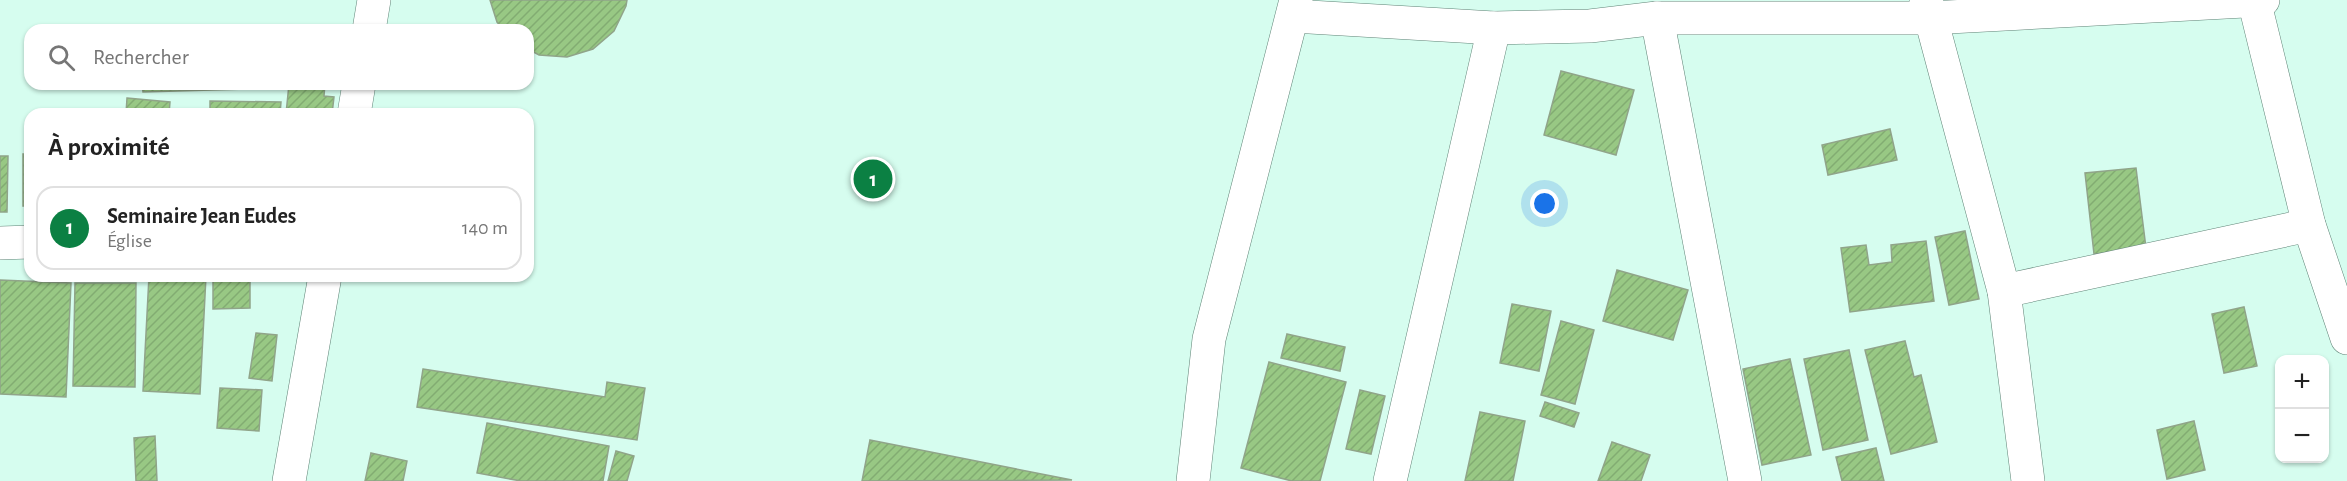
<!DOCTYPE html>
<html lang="fr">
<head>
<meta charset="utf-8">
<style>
	body { margin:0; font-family:"Alegreya Sans",sans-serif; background:#f2f2f2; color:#222 }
	.controls { position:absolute; right:18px; bottom:18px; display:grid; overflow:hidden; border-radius:12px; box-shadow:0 2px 4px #0004 }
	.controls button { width:54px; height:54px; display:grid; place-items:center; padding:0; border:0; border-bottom:2px solid #e0e0e0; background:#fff; color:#222; font:30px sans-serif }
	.you { position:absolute; left:1545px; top:204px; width:21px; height:21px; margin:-15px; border:4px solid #fff; border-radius:50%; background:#1a73e8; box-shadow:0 0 0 9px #1a73e833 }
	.badge { display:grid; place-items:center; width:39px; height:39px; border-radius:50%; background:#0b8043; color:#fff; font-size:20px; font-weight:700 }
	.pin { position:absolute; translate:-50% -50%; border:3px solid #fff; box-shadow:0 2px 6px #0006 }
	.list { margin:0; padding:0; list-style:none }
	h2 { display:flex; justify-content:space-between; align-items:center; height:78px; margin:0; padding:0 24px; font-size:26px }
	h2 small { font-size:20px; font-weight:400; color:#767676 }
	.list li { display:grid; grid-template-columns:39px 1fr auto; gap:18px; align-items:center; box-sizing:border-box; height:84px; margin:0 12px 12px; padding:0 12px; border:2px solid #e0e0e0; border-radius:18px }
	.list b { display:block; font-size:22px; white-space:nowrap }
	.list p { margin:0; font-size:20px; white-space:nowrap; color:#767676 }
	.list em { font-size:20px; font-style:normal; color:#767676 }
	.icon { flex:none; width:33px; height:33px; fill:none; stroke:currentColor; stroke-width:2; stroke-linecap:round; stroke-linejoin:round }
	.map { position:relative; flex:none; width:2347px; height:481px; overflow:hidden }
	.search { position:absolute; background:#fff; box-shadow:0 2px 4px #0004; left:24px; top:24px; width:510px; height:66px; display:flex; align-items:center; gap:15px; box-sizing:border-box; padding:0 21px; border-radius:18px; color:#767676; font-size:22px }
	.panel { position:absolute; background:#fff; box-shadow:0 2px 4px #0004; left:24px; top:108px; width:510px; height:174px; border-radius:18px }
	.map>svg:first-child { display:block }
	.building { fill:url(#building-hatch); stroke:#90a489; stroke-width:1.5 }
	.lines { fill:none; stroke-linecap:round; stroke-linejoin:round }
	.minor-casing { stroke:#608477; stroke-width:34 }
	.minor { stroke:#fff; stroke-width:33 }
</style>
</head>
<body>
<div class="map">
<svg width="2347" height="481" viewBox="0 0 2347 481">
	<defs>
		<pattern id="building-hatch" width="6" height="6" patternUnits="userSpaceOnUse" patternTransform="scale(1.5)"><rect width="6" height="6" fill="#98c884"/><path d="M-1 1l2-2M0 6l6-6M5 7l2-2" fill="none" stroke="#82ac72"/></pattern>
	</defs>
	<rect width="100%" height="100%" fill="#d6fdef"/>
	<g class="building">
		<polygon points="490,0 627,0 626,6 614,31 593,49 567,57 539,55 528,49 528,30 504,30 497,22"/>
		<polygon points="1561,71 1634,90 1616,155 1544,135"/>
		<polygon points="142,84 282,84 282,88 143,92"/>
		<polygon points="289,84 325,84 324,96 334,97 332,114 286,114"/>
		<polygon points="127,98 170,102 169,114 126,114"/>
		<polygon points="210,101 281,102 280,114 210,114"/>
		<polygon points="1890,129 1897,160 1828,175 1822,145"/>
		<rect x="23" y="154" width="7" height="52"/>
		<polygon points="0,156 8,156 7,212 0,212"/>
		<polygon points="2136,168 2146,248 2094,254 2085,173"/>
		<polygon points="1965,231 1979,299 1949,305 1935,237"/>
		<polygon points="1926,241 1934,301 1850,312 1841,248 1866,245 1869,265 1892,262 1891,245"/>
		<polygon points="1617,270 1688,290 1673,340 1603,321"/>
		<polygon points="149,276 206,276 200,394 143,391"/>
		<polygon points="213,276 250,276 250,308 213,309"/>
		<polygon points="0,280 71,283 66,397 0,394"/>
		<polygon points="75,283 136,283 135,387 73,386"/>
		<polygon points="1512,304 1551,311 1539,371 1500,363"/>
		<polygon points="2244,307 2257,366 2224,373 2212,314"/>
		<polygon points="1561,321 1594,330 1575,404 1541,395"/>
		<polygon points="256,333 277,335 272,381 249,378"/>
		<polygon points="1287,334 1345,347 1340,371 1281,358"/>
		<polygon points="1905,341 1914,377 1921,375 1937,442 1891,454 1865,350"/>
		<polygon points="1849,350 1868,440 1823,450 1804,359"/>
		<polygon points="1790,359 1811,455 1762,465 1743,369"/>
		<polygon points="1269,362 1346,382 1320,481 1292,481 1241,468"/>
		<polygon points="423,369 605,397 607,382 645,388 637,440 417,407"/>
		<polygon points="220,388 262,390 259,431 217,428"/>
		<polygon points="1360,390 1385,396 1371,454 1346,449"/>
		<polygon points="1545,402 1579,413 1574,427 1540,416"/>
		<polygon points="1480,412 1525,421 1513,481 1465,481"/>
		<polygon points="2194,421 2205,470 2167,479 2157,430"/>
		<polygon points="487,423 609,446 603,481 521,481 477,473"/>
		<polygon points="155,436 157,481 136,481 134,438"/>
		<polygon points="870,440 1072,480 862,481"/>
		<polygon points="1612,442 1650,455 1641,481 1598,481"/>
		<polygon points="1876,448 1884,481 1842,481 1836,457"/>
		<polygon points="616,451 634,456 627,481 608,481"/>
		<polygon points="371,453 407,461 403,481 365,481"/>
	</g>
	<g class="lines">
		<g class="minor-casing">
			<g id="minor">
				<polyline points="1926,0 2004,291 2028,481"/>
				<polyline points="2254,0 2309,225 2347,338"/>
				<polyline points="1293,16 1494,28 1590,26 1657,18 1930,18 2263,0"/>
				<polyline points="1657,18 1745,481"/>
				<polyline points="369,30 374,0"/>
				<polyline points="354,114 359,84"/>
				<polyline points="0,243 30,242"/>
				<polyline points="2004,291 2309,225"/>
				<polyline points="289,481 325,276"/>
				<polyline points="1193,481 1209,339 1296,0"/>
				<polyline points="1390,481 1494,28"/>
			</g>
		</g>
		<use href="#minor" class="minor"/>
	</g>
</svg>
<div class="controls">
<button>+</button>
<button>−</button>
</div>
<div class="you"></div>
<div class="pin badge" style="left:873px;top:179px">1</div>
<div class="search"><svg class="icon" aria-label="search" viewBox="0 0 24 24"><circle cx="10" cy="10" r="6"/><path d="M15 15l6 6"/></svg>Rechercher</div>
<section class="panel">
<h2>À proximité<small></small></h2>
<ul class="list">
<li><span class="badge">1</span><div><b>Seminaire Jean Eudes</b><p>Église</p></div><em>140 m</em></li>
</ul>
</section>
</div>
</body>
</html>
